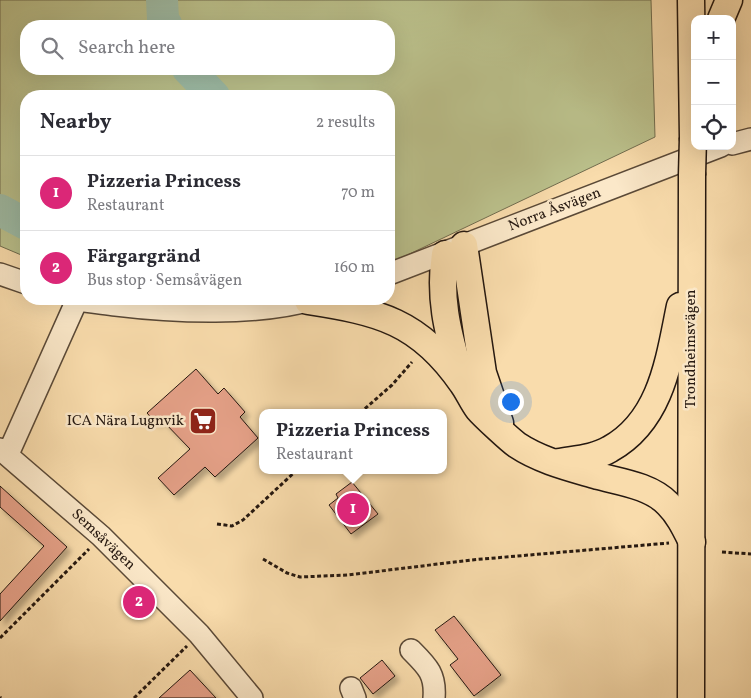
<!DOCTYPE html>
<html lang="en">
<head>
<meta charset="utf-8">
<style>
	body { margin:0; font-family:Vollkorn,serif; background:#f7f7f7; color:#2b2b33 }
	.controls { position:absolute; right:15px; top:15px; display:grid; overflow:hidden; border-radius:10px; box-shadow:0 5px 20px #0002 }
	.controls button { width:45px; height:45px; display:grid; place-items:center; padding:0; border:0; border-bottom:1px solid #e1e1e2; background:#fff; color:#2b2b33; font:25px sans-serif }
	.you { position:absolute; left:510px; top:401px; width:18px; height:18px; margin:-12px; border:4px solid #fff; border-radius:50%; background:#1a73e8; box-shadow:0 0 0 8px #1a73e833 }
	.badge { display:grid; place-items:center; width:32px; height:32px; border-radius:50%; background:#db2777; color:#fff; font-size:16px; font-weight:700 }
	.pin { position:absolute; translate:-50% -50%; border:2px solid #fff; box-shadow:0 1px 5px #0006 }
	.popup { position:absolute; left:259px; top:409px; width:188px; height:65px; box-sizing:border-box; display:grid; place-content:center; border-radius:10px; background:#fff; filter:drop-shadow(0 1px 4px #0005); font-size:16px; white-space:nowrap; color:#7c7c81 }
	.popup b { font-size:19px; color:#2b2b33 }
	.popup::after { content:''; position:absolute; left:50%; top:100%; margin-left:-10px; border:10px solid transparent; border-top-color:#fff }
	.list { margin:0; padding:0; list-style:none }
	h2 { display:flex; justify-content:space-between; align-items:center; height:65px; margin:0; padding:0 20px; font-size:21px }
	h2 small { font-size:16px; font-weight:400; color:#7c7c81 }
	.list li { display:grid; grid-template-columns:32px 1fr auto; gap:15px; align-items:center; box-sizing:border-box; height:75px; padding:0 20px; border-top:1px solid #e1e1e2 }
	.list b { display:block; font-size:19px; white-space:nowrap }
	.list p { margin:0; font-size:16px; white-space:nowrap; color:#7c7c81 }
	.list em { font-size:16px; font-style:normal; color:#7c7c81 }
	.icon { flex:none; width:28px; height:28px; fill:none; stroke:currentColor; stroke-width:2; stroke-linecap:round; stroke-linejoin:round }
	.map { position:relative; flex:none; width:751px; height:698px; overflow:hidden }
	.search { position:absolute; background:#fff; box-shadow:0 5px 20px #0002; left:20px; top:20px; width:375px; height:55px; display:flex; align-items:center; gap:12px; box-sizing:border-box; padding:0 18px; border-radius:20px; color:#7c7c81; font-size:19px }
	.panel { position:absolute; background:#fff; box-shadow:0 5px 20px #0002; left:20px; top:90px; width:375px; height:215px; border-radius:20px }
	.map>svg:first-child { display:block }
	.green { fill:#bbc18c; stroke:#706c4e; fill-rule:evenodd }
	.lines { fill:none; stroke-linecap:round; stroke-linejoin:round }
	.river { stroke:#9ebca6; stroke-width:32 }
	.building { fill:#e4a087; stroke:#251810; filter:url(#shadow) }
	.minor-casing { stroke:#5a4937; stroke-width:24 }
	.major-casing { stroke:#251810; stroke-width:29 }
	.path { stroke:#251810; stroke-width:3; stroke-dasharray:4 2.5; stroke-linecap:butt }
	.minor { stroke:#fbe8c9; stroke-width:21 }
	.major { stroke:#f9dcac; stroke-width:26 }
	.major-bridge-casing { stroke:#251810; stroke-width:29; stroke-linecap:butt }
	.major-bridge { stroke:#f9dcac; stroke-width:26 }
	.labels { text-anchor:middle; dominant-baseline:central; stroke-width:5; stroke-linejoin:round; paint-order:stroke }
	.street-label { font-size:15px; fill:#251810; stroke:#fbe8c9 }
	.poi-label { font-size:15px; fill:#251810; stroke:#fbe8c9; text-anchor:end }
</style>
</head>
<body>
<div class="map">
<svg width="751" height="698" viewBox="0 0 751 698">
	<defs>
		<filter id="shadow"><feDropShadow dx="4.5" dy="4.5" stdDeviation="2.5" flood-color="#0004"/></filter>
	</defs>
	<rect width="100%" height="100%" fill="#f9dcac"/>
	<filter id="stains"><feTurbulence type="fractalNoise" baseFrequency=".004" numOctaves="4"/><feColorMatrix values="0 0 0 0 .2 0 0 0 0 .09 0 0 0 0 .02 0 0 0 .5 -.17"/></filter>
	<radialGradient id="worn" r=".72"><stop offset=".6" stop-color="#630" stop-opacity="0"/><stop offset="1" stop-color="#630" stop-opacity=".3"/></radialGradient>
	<path class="green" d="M0 0H651L655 137 399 259 389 262V96H26V257L0 246ZM26 26H389V69H26Z"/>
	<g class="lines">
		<g class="river">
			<polyline points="162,0 163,19 167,26"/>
			<polyline points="188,69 214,96"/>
			<polyline points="0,210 26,224"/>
		</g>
	</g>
	<g class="building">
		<polygon points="196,369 218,394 224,388 245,412 240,417 258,438 215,477 205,467 174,495 158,478 190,449 161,419 156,423 147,413"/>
		<polygon points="352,482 378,514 351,534 329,505 338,498 336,494"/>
		<polygon points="0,486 67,547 0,621 0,594 44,546 0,507"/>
		<polygon points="454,616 501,675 474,696 450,665 458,659 435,630"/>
		<polygon points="382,660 395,676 373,694 360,678"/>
		<polygon points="190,670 216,698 159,698"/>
	</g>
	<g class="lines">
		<g class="minor-casing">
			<g id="minor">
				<polyline points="732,144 751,139"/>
				<polyline points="0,274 26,283"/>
				<polyline points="389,274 721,146"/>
				<path d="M74 299C87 302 102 303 116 305 173 312 258 316 314 299"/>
				<polyline points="0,449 101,536 199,634 252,698"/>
				<polyline points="8,454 77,300"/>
				<path d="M411 650C427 666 436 674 434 698"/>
				<polyline points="351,688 355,698"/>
			</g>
		</g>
		<g class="major-casing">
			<g id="major">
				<polyline points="691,0 693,138"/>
				<polyline points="721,19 729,0"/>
				<polyline points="464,245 483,373 500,423"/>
				<path d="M445 254C439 297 447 330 459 371"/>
				<path d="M308 301C379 312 419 321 462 383 468 391 472 401 478 409 484 416 510 440 517 445 541 461 571 468 598 476 621 482 651 486 668 504 679 515 685 528 692 542"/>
				<path d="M559 462C576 459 595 458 610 449 662 420 669 359 680 306"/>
				<polyline points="691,698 692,175"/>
			</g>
		</g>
		<g class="path">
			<polyline points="360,413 392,385 412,362"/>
			<polyline points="217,524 232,526 243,520 297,470"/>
			<polyline points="722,552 751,554"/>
			<polyline points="263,559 287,573 300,577 348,575 471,560 669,543"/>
			<polyline points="0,638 89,549"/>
			<polyline points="0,697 1,698"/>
			<polyline points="134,698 187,646"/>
		</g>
		<use href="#minor" class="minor"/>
		<use href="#major" class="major"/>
		<g class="major-bridge-casing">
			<polyline id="major-bridge" points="692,175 693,138"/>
		</g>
		<use href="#major-bridge" class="major-bridge"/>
	</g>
	<defs>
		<g id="supermarket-square" transform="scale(1.4375)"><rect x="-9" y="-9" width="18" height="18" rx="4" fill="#8f2418" stroke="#fbe8c9"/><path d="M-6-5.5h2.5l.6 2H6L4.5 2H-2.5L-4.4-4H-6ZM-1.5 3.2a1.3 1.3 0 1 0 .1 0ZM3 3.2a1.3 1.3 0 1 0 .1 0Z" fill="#fff"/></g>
	</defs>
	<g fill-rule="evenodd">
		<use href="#supermarket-square" x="203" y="421"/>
	</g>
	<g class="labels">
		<g class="street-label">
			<text transform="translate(555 210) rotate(-21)">Norra Åsvägen</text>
			<text transform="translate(691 349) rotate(-90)">Trondheimsvägen</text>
			<text transform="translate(103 540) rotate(43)">Semsåvägen</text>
		</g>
		<g class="poi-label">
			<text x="184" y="421">ICA Nära Lugnvik</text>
		</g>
	</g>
	<rect width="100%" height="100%" filter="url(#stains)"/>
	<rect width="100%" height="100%" fill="url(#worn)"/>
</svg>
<div class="controls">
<button>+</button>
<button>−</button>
<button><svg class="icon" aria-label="locate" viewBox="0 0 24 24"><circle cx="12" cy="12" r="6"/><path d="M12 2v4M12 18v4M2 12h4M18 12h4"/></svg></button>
</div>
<div class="you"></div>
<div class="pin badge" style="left:353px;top:509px">1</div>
<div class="popup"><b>Pizzeria Princess</b>Restaurant</div>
<div class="pin badge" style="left:139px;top:602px">2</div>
<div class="search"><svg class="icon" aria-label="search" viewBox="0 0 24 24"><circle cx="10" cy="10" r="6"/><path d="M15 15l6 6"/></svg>Search here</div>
<section class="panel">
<h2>Nearby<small>2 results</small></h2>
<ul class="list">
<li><span class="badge">1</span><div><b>Pizzeria Princess</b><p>Restaurant</p></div><em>70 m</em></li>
<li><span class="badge">2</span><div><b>Färgargränd</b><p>Bus stop · Semsåvägen</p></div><em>160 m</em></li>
</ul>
</section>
</div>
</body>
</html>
